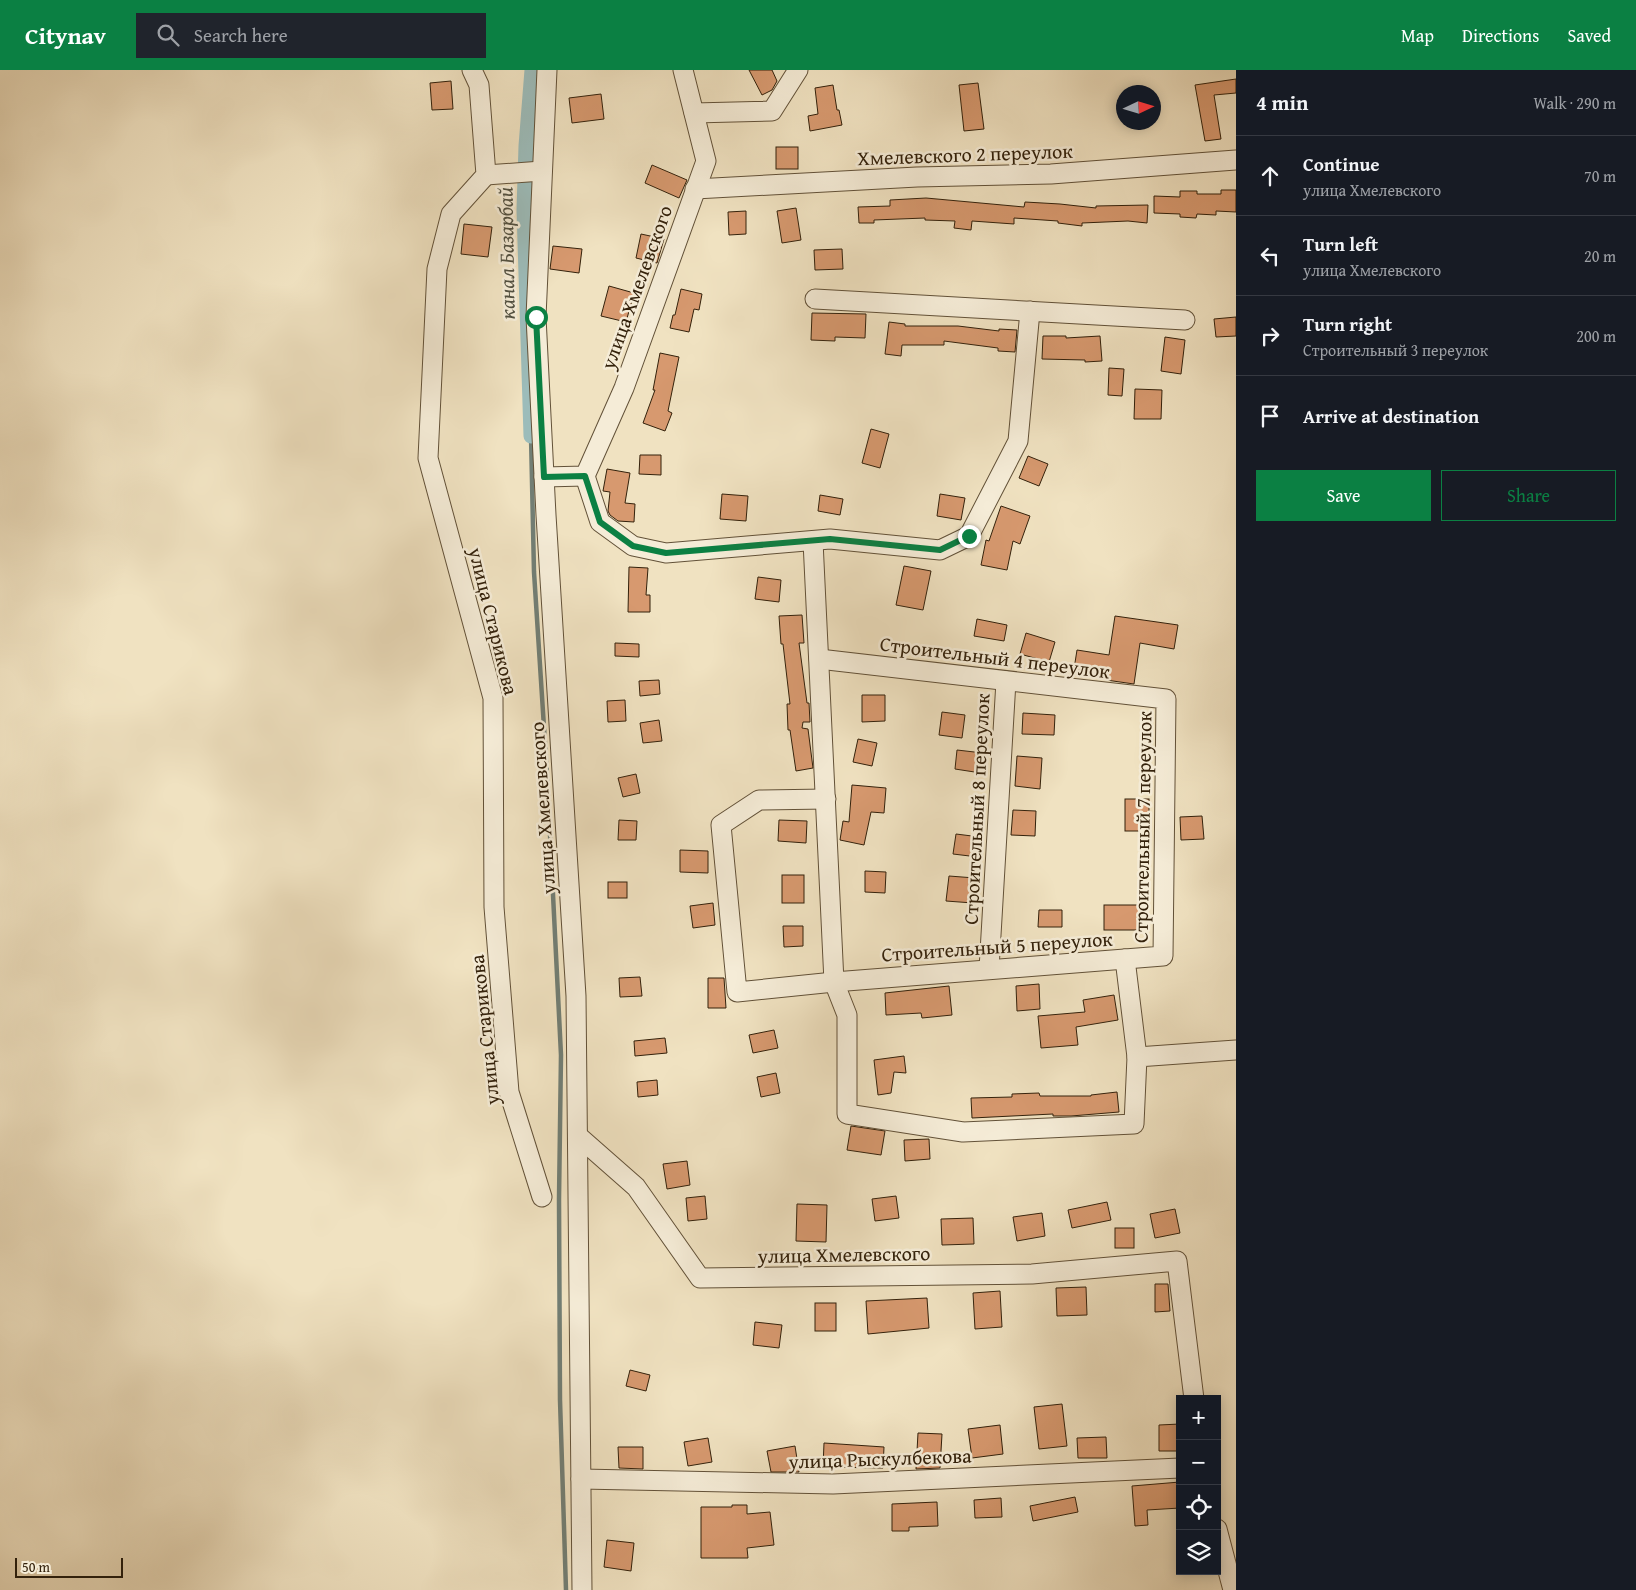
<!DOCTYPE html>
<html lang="en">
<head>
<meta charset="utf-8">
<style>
	body { margin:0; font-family:"Gentium Book Plus",serif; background:#20242c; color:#f1f3f6 }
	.controls { position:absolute; right:15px; bottom:15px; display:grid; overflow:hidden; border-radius:0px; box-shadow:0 2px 12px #0003 }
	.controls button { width:45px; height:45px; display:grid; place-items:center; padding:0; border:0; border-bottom:1px solid #363941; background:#171b24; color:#f1f3f6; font:25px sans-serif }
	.compass { position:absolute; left:1116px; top:15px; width:45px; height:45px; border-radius:50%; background:#171b24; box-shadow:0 2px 12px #0003; rotate:86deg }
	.scale { position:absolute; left:15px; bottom:12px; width:108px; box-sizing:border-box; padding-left:5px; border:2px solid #33210b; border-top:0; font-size:14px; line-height:18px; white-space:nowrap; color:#33210b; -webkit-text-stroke:4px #f5ecd7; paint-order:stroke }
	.stop { position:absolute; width:15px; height:15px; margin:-11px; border:4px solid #0b8043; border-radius:50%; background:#fff }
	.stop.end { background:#0b8043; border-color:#fff; box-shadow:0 1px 5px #0008 }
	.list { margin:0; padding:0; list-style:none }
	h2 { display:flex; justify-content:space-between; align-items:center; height:65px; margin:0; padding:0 20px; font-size:21px }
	h2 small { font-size:16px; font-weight:400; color:#9ea1a6 }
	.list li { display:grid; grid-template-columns:32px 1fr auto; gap:15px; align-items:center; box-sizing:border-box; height:80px; padding:0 20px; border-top:1px solid #363941 }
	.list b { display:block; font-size:19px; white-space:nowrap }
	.list p { margin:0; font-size:16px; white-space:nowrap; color:#9ea1a6 }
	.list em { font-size:16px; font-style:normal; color:#9ea1a6 }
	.actions { display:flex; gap:10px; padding:15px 20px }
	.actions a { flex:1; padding:11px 0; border:1px solid #0b8043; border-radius:0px; text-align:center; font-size:18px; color:#0b8043 }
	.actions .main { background:#0b8043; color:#fff }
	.icon { flex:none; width:28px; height:28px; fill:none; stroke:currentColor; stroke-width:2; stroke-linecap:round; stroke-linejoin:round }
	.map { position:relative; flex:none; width:1236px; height:1520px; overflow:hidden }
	header { display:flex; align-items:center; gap:30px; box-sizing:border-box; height:70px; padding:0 25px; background:#0b8043; color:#fff }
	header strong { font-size:24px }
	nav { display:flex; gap:28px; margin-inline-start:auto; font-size:18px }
	.search { width:350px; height:45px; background:#20242c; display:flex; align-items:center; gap:12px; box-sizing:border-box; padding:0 18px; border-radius:0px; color:#9ea1a6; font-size:19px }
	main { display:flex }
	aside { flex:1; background:#171b24 }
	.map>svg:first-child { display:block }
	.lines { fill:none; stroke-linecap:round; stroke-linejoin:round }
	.stream { stroke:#727e74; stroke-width:4.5 }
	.canal { stroke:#9cbcba; stroke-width:15 }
	.building { fill:#d7996f; stroke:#33210b }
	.minor-casing { stroke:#625138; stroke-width:21 }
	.minor { stroke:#f5ecd7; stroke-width:19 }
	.route { stroke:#0b8043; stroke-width:6 }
	.labels { text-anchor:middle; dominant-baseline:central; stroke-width:5; stroke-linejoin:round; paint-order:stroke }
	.street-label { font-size:20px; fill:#33210b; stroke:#f5ecd7 }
	.water-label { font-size:21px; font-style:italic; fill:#525040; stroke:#f5ecd7 }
</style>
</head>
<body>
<header>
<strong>Citynav</strong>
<div class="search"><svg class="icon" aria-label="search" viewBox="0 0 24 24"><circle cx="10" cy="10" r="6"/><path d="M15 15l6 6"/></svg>Search here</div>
<nav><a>Map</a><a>Directions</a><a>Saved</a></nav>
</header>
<main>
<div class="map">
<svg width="1236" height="1520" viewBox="0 0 1236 1520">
	<rect width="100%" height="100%" fill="#f0e2c1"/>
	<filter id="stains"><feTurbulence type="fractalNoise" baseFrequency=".004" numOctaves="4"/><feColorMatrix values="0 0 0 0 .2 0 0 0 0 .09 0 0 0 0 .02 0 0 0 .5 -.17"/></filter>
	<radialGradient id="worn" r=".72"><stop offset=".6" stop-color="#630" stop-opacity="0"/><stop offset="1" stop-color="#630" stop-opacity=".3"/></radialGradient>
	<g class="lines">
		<polyline class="stream" points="531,366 534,502 547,704 561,985 559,1129 560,1330 566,1520"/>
		<polyline class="canal" points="531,366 524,140 526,76 532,0"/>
	</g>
	<g class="building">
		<polygon points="749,0 772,0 777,11 772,20 762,25"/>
		<polygon points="1236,9 1236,23 1214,25 1221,69 1205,71 1195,15"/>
		<polygon points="451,11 453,39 432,40 430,13"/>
		<polygon points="978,13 984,59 964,61 959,15"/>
		<polygon points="833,15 837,40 839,40 842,55 810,61 808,46 818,44 815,18"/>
		<polygon points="601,24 604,49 572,53 569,28"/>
		<rect x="776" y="77" width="22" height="22"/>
		<polygon points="652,95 687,110 679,128 645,113"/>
		<polygon points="1221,120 1236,120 1236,142 1216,141 1216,145 1197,144 1196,148 1180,147 1180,144 1154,143 1154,126 1180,127 1180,121 1197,121 1197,124 1221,124"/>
		<polygon points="926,128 1024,137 1025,132 1060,134 1096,138 1096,136 1148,135 1147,153 1128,151 1082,153 1082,156 1058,153 1058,151 1014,148 1014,154 972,151 971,160 954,158 955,151 925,150 925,148 874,150 874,153 859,153 858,137 890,136 890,130"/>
		<polygon points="796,138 801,170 782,173 777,141"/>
		<polygon points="746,141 746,164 729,165 728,142"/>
		<polygon points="464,154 492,157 488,187 461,184"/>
		<polygon points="641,164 664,169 657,193 636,188"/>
		<polygon points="553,176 582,179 579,203 550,199"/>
		<polygon points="842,179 843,199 815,200 814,180"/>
		<polygon points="609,216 634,223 626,252 601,246"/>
		<polygon points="681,219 702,224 699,240 694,239 689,262 670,258 673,245 675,245"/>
		<polygon points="812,243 866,244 865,268 835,267 835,271 811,270"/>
		<polygon points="1236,247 1236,266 1216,267 1214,249"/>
		<polygon points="889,252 905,254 905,256 958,256 999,261 999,259 1017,260 1015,282 998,281 998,278 944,271 944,275 902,275 901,286 885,284"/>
		<polygon points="1043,266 1066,266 1066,268 1100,266 1102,291 1085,292 1085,290 1042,289"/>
		<polygon points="1165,267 1185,270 1181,304 1161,301"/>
		<polygon points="660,283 679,287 668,341 672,343 665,361 643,353 655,320 653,320"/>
		<polygon points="1109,298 1124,299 1122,326 1108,325"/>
		<polygon points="1135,319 1162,320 1161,349 1134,349"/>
		<polygon points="871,359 889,364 880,398 862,393"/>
		<polygon points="640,385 661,385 661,405 639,404"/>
		<polygon points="1028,386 1048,394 1039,416 1019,408"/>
		<polygon points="607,399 630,403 625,433 635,434 634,452 618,451 610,445 608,441 610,422 603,421"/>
		<polygon points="722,424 748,426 746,451 720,449"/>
		<polygon points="940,424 965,428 961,450 937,446"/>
		<polygon points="820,425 843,429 840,445 818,441"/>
		<polygon points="1001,436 1030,446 1020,474 1013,471 1007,500 981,495 986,470 989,471"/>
		<polygon points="904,496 931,501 923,540 896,535"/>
		<polygon points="629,497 648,498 646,525 650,525 650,542 628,542"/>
		<polygon points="758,507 781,510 779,532 755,529"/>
		<polygon points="802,545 804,573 799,573 807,633 809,633 810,652 803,652 802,658 808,659 813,698 796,701 790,660 788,660 787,634 790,634 783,574 781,574 779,546"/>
		<polygon points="1115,546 1178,555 1174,579 1140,573 1134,614 1106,610 1107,604 1074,599 1077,580 1109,585"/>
		<polygon points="977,549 1007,555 1004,571 974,566"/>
		<polygon points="1026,563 1055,572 1049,592 1020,584"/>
		<polygon points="615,573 639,574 639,587 615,586"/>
		<polygon points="659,610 660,624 640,626 639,611"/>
		<polygon points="862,625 885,625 885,651 862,652"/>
		<polygon points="625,630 626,651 608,652 607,631"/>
		<polygon points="942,642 965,645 962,668 939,665"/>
		<polygon points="1023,643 1055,645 1054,665 1022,664"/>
		<polygon points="659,650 662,671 643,673 640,653"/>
		<polygon points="858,669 877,673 872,696 853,692"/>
		<polygon points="957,680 983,683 981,703 955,699"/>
		<polygon points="1017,686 1042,688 1040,719 1015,716"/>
		<polygon points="636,704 640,723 623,727 618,708"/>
		<polygon points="852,715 886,718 884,743 871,742 864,775 840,770 843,751 849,752"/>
		<rect x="1125" y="729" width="24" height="32"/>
		<polygon points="1013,740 1036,741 1035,766 1011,765"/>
		<polygon points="1202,746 1204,769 1181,770 1180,747"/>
		<polygon points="619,750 637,751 636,770 618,770"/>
		<polygon points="779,750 807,751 806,773 778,771"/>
		<polygon points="956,764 980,767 978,787 953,784"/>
		<polygon points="680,780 708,781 708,803 680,802"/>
		<polygon points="865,801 886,802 885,823 865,822"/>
		<rect x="782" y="805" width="22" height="28"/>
		<polygon points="949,806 975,808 973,833 946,831"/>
		<rect x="608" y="812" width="19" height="16"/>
		<polygon points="713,833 715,855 693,858 690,836"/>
		<rect x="1104" y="835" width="37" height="25"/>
		<polygon points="1039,840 1062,840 1062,857 1038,857"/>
		<polygon points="783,856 803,856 803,876 784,877"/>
		<polygon points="640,907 642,926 620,927 619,908"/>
		<polygon points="708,908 724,908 726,938 708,938"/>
		<polygon points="1039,914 1040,939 1017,941 1016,916"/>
		<polygon points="949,916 952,945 922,948 921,943 886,945 885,923"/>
		<polygon points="1114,925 1118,950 1076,957 1078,975 1041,978 1038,946 1085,942 1083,930"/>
		<polygon points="774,960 778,978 753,983 749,965"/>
		<polygon points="665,968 667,983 635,986 634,971"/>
		<polygon points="904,986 906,1003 894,1002 891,1023 878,1025 874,990"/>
		<polygon points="776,1003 780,1023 761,1027 757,1007"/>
		<polygon points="657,1010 658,1025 638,1027 637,1012"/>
		<polygon points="1117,1022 1119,1042 1071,1046 1053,1046 1053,1044 972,1048 971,1028 1012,1027 1012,1024 1039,1023 1040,1026 1091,1026 1091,1025"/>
		<polygon points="851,1056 885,1061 881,1085 847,1080"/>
		<polygon points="929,1069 930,1089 905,1091 904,1070"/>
		<polygon points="687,1091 690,1115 667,1119 663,1094"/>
		<polygon points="705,1126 707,1149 688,1151 686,1128"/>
		<polygon points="896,1126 899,1148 875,1151 872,1129"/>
		<polygon points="1107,1132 1111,1150 1072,1158 1068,1140"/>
		<polygon points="797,1134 827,1135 826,1172 796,1171"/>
		<polygon points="1175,1139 1180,1163 1155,1168 1150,1144"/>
		<polygon points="1042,1143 1045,1166 1017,1171 1013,1147"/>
		<polygon points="973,1148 974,1174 942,1175 941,1149"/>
		<rect x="1115" y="1158" width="19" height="20"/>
		<polygon points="1155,1214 1168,1214 1170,1241 1155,1242"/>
		<polygon points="1086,1217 1087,1245 1057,1246 1056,1218"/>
		<polygon points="1000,1221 1002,1257 975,1259 973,1223"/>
		<polygon points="927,1228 929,1258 868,1264 866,1231"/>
		<rect x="815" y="1233" width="21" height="28"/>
		<polygon points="755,1252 782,1255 779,1278 753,1275"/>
		<polygon points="630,1300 650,1305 646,1321 626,1316"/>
		<polygon points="1062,1334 1067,1376 1039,1379 1034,1337"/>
		<polygon points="1180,1354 1180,1381 1159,1381 1159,1355"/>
		<polygon points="1000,1355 1003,1384 972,1388 968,1359"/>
		<polygon points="918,1363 942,1364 940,1398 916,1399"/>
		<polygon points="1106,1367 1107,1388 1078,1388 1077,1368"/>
		<polygon points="708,1368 712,1392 688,1396 684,1372"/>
		<polygon points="824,1373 884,1377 883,1398 823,1397"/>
		<polygon points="795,1376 799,1402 771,1402 767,1381"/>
		<polygon points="618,1377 643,1377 643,1399 619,1398"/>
		<polygon points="1180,1412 1180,1438 1147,1440 1148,1455 1135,1456 1132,1416"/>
		<polygon points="1075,1427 1078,1442 1033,1451 1030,1436"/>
		<polygon points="1001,1428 1002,1447 975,1448 974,1430"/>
		<polygon points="937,1432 938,1456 909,1457 909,1461 892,1461 892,1434"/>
		<polygon points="732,1435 747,1435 747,1444 770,1442 774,1475 747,1478 748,1488 701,1488 701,1437 732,1437"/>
		<polygon points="607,1470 634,1473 631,1501 604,1497"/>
	</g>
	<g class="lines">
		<g class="minor-casing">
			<g id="minor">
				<polyline points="472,0 479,15 486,105 451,144 437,199 428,388 493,628 494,837 509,1022 542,1127"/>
				<polyline points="547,0 536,247 546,445 576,926 582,1520"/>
				<polyline points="694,43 772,41 798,0"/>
				<polyline points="486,105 542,101"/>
				<polyline points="695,119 917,107 1051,104 1236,90"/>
				<polyline points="815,229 1185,250"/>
				<polyline points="585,406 600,452 633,476 666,483 830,469 940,480 969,466 1018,371 1030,241"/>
				<polyline points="544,407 585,406 624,318 706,91 683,0"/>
				<polyline points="813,471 834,912 847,945 847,1044 963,1062 1134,1054 1137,987 1236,980"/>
				<polyline points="819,589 1166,629 1163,886 834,912 737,922 721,755 759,730 826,729"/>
				<polyline points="1125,889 1137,987"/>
				<polyline points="989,899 1006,611"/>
				<polyline points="578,1066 636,1117 700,1208 1032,1204 1177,1191 1194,1329"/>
				<polyline points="581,1409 833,1414 1180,1398"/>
				<polyline points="1217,1459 1233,1520"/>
			</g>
		</g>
		<use href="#minor" class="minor"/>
	</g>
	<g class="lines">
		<polyline class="route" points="536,247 544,407 585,406 600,452 633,476 666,483 830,469 940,480 969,466"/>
	</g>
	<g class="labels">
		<g class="street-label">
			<text transform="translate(965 84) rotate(-2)">Хмелевского 2 переулок</text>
			<text transform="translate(636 217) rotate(-70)">улица Хмелевского</text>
			<text transform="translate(494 551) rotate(76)">улица Старикова</text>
			<text transform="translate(995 587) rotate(7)">Строительный 4 переулок</text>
			<text transform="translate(542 738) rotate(-94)">улица Хмелевского</text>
			<text transform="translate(976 739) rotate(-87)">Строительный 8 переулок</text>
			<text transform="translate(1142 757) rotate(-89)">Строительный 7 переулок</text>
			<text transform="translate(997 876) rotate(-4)">Строительный 5 переулок</text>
			<text transform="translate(484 960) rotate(-96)">улица Старикова</text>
			<text transform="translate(844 1184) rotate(-1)">улица Хмелевского</text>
			<text transform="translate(880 1388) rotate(-2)">улица Рыскулбекова</text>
		</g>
		<g class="water-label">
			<text transform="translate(506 183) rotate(-91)">канал Базарбай</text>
		</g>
	</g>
	<rect width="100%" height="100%" filter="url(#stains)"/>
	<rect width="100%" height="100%" fill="url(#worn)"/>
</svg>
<div class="controls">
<button>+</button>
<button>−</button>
<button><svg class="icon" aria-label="locate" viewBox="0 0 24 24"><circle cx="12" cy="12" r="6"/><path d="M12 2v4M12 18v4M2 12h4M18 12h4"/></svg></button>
<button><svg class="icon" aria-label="layers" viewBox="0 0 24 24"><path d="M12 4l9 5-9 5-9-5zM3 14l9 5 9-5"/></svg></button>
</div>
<svg class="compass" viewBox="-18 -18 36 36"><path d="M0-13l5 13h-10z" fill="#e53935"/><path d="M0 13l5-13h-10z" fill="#9ea1a6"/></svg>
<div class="scale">50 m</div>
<div class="stop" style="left:536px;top:247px"></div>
<div class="stop end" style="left:969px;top:466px"></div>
</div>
<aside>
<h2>4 min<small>Walk · 290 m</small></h2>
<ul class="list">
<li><svg class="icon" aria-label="ahead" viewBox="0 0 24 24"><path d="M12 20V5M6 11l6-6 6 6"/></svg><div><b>Continue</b><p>улица Хмелевского</p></div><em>70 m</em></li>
<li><svg class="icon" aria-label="left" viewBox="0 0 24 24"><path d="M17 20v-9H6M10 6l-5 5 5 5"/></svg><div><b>Turn left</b><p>улица Хмелевского</p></div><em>20 m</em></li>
<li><svg class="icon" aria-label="right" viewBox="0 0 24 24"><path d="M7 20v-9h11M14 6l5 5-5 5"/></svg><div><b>Turn right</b><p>Строительный 3 переулок</p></div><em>200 m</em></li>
<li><svg class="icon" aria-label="arrive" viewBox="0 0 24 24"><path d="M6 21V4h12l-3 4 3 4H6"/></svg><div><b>Arrive at destination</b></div></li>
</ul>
<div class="actions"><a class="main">Save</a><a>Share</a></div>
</aside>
</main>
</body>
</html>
